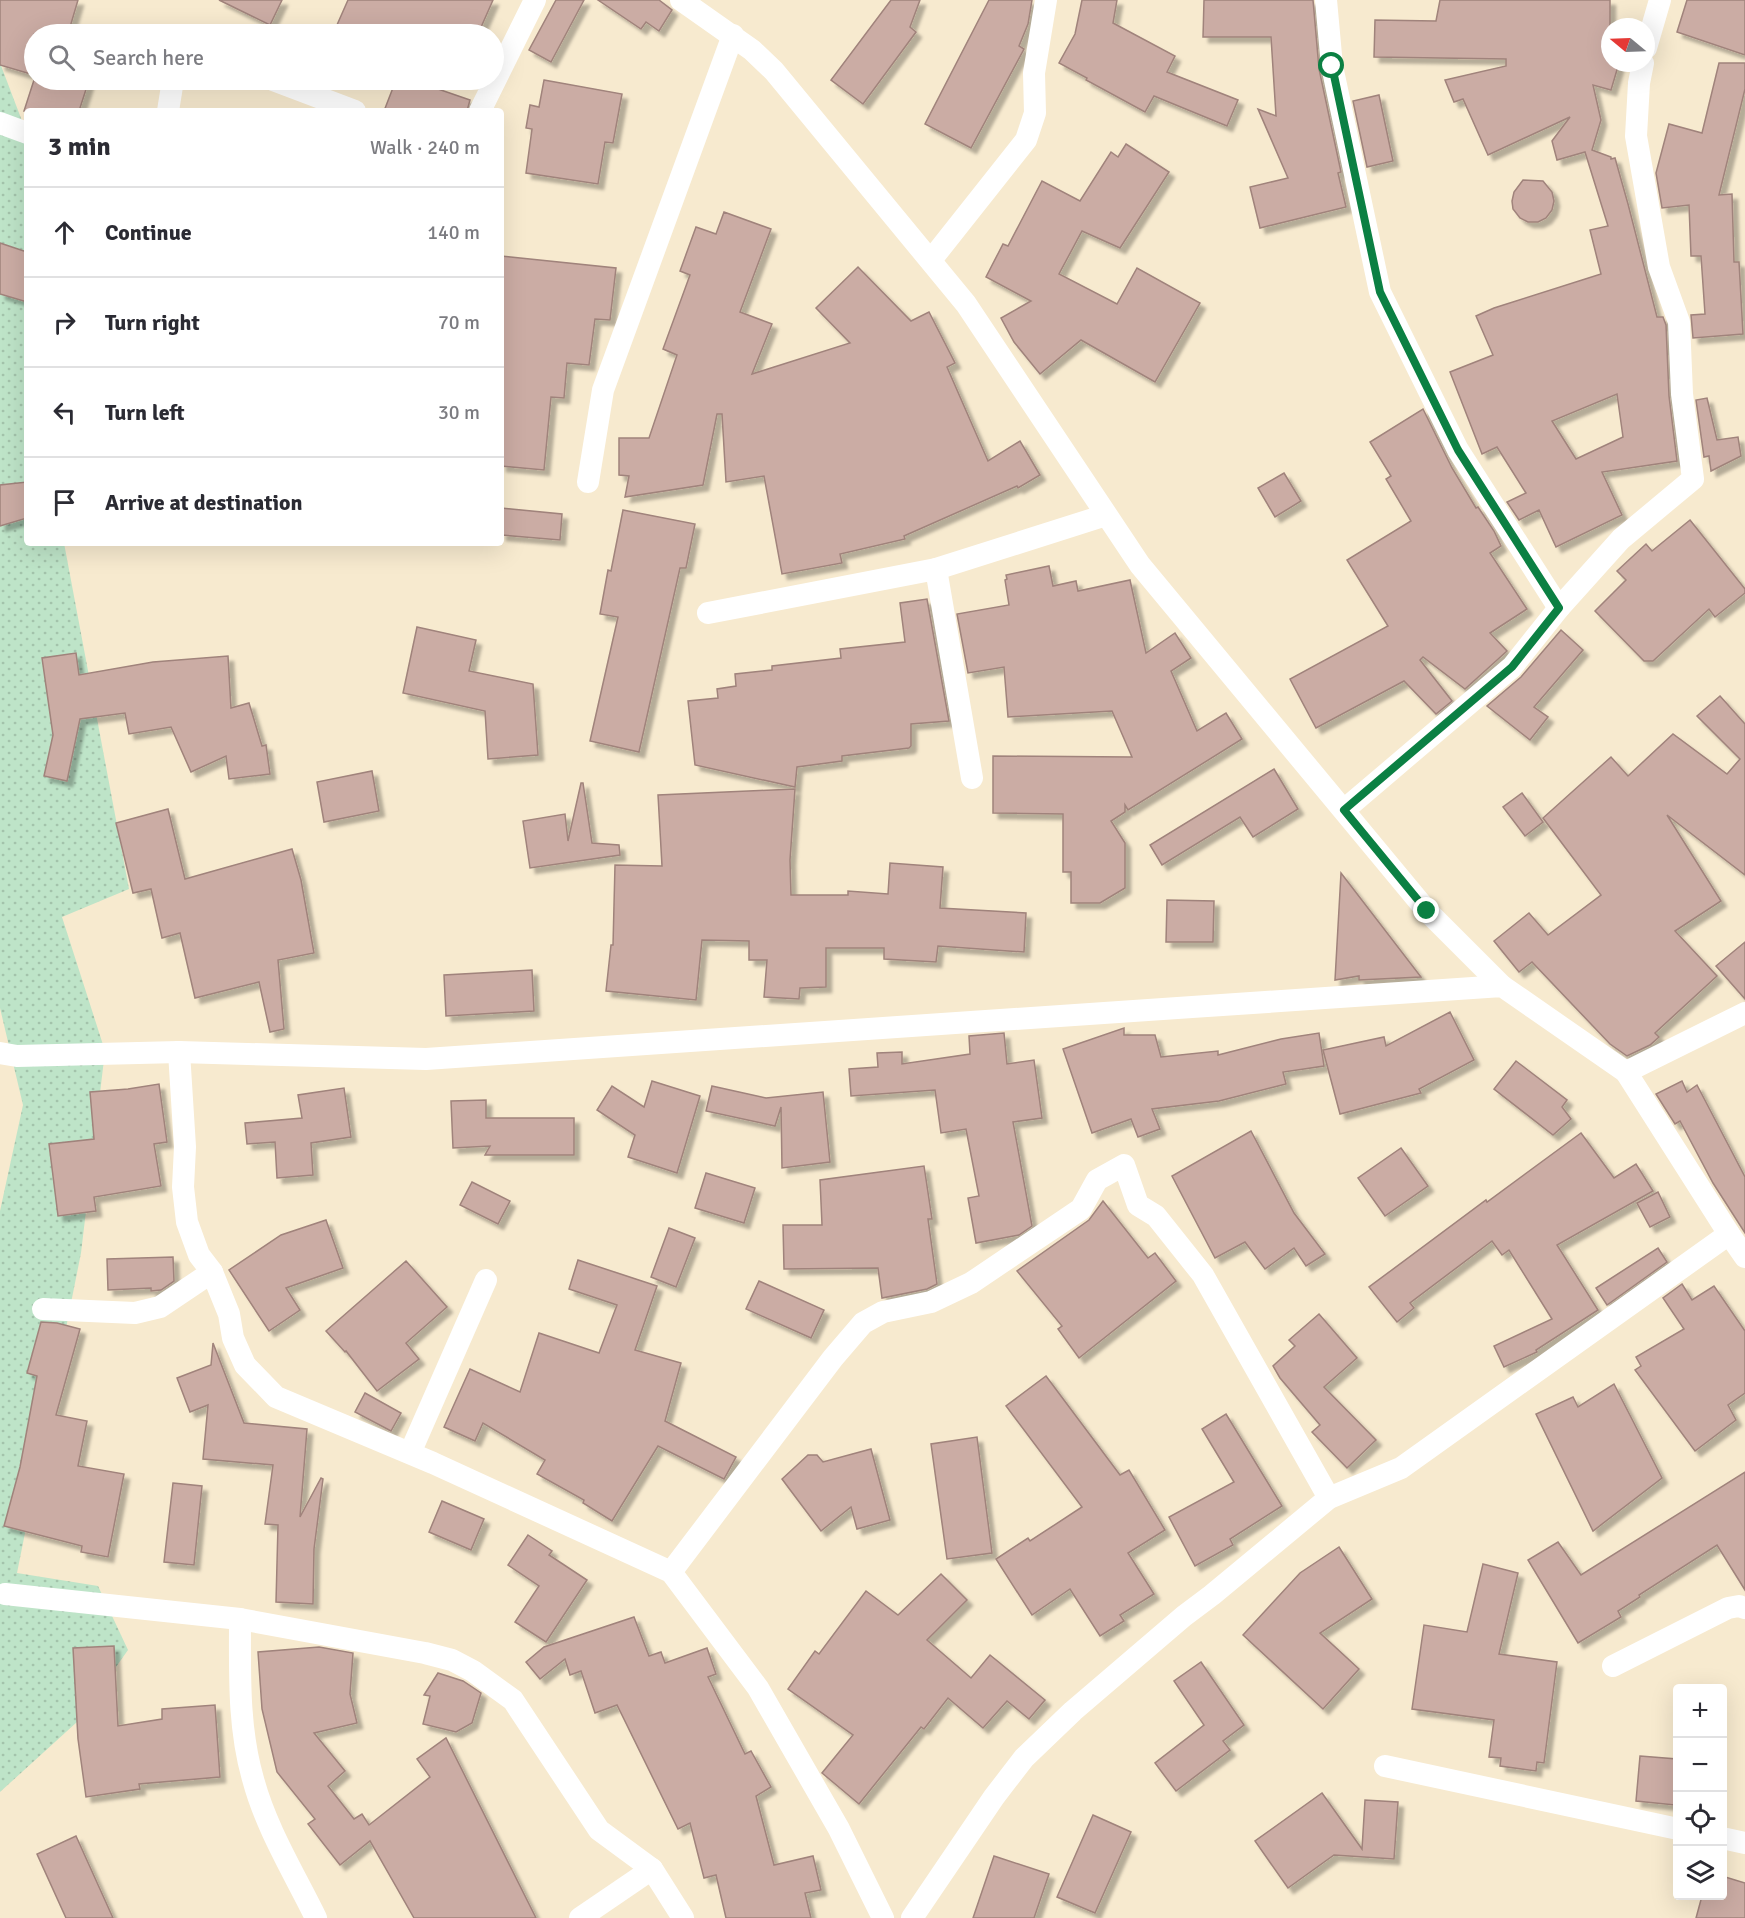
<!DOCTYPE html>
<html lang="en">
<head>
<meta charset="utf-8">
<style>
	body { margin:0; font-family:Signika,sans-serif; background:#f7f7f7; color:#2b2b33 }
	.controls { position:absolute; right:18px; bottom:18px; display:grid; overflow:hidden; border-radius:6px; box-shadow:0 6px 24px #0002 }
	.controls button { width:54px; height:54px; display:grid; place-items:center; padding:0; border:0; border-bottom:2px solid #e1e1e2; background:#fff; color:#2b2b33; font:30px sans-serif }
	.compass { position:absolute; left:1601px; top:18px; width:54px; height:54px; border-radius:50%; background:#fff; box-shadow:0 6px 24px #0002; rotate:289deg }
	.stop { position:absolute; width:18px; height:18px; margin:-14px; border:4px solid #0b8043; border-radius:50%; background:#fff }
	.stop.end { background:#0b8043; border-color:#fff; box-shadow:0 2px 6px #0008 }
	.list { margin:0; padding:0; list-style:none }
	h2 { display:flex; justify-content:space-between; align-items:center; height:78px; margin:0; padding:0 24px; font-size:26px }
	h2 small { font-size:20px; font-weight:400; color:#7c7c81 }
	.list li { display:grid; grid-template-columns:39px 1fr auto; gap:18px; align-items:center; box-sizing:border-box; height:90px; padding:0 24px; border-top:2px solid #e1e1e2 }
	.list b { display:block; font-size:22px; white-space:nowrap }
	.list em { font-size:20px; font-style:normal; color:#7c7c81 }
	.icon { flex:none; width:33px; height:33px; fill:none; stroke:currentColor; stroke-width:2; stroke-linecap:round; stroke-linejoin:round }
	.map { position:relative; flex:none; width:1745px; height:1918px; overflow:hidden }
	.search { position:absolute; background:#fff; box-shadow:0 6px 24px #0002; left:24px; top:24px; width:480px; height:66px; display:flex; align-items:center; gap:15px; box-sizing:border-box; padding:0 21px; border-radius:33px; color:#7c7c81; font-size:22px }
	.panel { position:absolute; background:#fff; box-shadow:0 6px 24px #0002; left:24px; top:108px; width:480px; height:438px; border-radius:6px }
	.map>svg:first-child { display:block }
	.grass { fill:url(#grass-dots) }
	.building { fill:#cbaca4; stroke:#a0837b; stroke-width:1.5; fill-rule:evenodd; filter:url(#shadow) }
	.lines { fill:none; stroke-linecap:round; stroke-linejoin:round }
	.street { stroke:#fff; stroke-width:22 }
	.route { stroke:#0b8043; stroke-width:8 }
</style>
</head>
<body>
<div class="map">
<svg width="1745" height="1918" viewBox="0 0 1745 1918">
	<defs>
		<pattern id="grass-dots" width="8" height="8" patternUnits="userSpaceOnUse" patternTransform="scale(1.5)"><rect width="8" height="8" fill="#bee4c8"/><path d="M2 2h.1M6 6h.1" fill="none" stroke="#a3c3ab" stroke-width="1.8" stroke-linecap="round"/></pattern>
		<filter id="shadow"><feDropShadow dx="5.5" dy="5.5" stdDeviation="1.5" flood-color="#0004"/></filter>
	</defs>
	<rect width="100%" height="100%" fill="#f7eacf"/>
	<polygon class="grass" points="0,63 27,134 27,543 64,543 129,889 62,917 105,1051 81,1253 17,1573 98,1586 128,1650 77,1722 0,1792 0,1211 23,1105 0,1008"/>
	<g class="building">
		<polygon points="0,0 78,0 68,34 34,34 34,75 0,65"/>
		<polygon points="219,0 282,0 270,25"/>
		<polygon points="348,0 493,0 478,34 463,27 459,34 333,34"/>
		<polygon points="556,0 584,0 551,62 529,50"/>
		<polygon points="598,0 659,0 672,10 659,31 646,22 641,29"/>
		<polygon points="891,0 920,0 910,27 916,32 863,104 831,80"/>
		<polygon points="989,0 1032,0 1028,24 1019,46 1024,49 971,148 925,124"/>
		<polygon points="1082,0 1117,0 1113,23 1175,56 1167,72 1238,100 1227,126 1154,96 1145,112 1086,80 1087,78 1059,63 1075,34"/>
		<polygon points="1204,0 1313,0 1319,69 1341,172 1338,173 1346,207 1260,228 1250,187 1288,178 1258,109 1276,116 1271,37 1203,37"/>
		<path d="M1440 0H1610V63H1619L1611 90 1593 85 1601 120 1592 150 1611 157V159L1615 158 1628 204 1657 317H1663L1666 325 1669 396 1677 461 1602 472 1622 515 1556 547 1539 510 1519 520 1507 502 1526 493 1497 447 1482 454 1450 372 1493 355 1476 316 1494 308 1601 274 1590 230 1608 226 1585 152 1557 160 1552 141 1570 117 1488 155 1463 99 1454 102 1445 80 1506 66V59L1374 57 1375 20 1436 21ZM1617 394 1623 437 1576 459 1552 421Z"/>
		<polygon points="1687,0 1745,0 1745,55 1677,32"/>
		<polygon points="1719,63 1745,63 1745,89 1719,195 1732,194 1734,262 1739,262 1743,334 1693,338 1691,315 1705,314 1701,256 1691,256 1689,205 1662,208 1656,173 1669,124 1702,133"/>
		<polygon points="34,80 89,80 79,111 24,111"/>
		<polygon points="396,80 412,80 470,100 467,111 384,111"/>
		<polygon points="544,80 622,94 613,143 605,142 598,184 526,173 532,129 526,128 530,105 539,107"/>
		<polygon points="1379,95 1393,161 1367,167 1353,101"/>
		<polygon points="1126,144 1169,172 1120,248 1082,231 1059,274 1117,304 1137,268 1200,303 1155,382 1081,340 1040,374 1014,342 1001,318 1031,301 986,277 1003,244 1008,246 1042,181 1080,201 1111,152 1118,157"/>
		<polygon points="1523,180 1543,181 1552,192 1554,201 1552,210 1546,218 1538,222 1528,222 1520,218 1513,209 1512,201 1514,192"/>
		<polygon points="724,212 771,229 740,312 772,324 752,374 850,343 816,308 858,267 911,321 929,312 955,363 947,367 988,461 1020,441 1040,475 1018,488 1017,486 904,536 905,539 840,554 842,563 782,574 764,476 726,482 722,414 717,414 703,485 625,497 629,476 619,475 619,438 649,438 677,355 663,349 690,275 680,271 696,227 716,234"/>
		<polygon points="0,243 27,252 27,302 0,294"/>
		<polygon points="501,256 616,268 610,320 595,319 589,365 567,363 564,398 551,397 544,470 501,466"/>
		<polygon points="1707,398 1717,440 1738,437 1741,456 1711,471 1709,456 1704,457 1696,400"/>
		<polygon points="1423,409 1452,468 1476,508 1478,507 1494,531 1501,546 1490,553 1527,609 1490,633 1507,651 1465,689 1423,657 1420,660 1452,701 1436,714 1404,681 1316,728 1290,679 1388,626 1347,560 1411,521 1386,479 1391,476 1370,442"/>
		<polygon points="1284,473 1301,501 1275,517 1258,488"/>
		<polygon points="27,482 27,518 0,526 0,485"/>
		<polygon points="501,508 562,514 560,540 501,535"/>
		<polygon points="623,510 695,524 686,568 680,568 639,752 590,741 618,617 600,614 608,570 611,571"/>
		<polygon points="1690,520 1745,589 1745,593 1715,617 1709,609 1653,661 1644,661 1595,611 1626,580 1617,571 1646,544 1652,551"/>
		<polygon points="1049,566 1053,586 1076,581 1078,591 1130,580 1146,653 1175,633 1191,658 1171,671 1197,731 1226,713 1242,739 1128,810 1125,805 1125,812 1111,821 1125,843 1125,888 1100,903 1071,903 1071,872 1063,872 1063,814 993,813 993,756 1132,757 1112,711 1008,717 1004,667 968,673 957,614 1009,605 1005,580 1007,579 1006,575"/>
		<polygon points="927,599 949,721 911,724 911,746 909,748 842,756 842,761 797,767 795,787 695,765 688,701 718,698 717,689 736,686 735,674 772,670 772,666 841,658 840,649 905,642 900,603"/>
		<polygon points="417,627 476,640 469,671 533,684 538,755 488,759 485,711 403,693"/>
		<polygon points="1561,630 1583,650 1534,707 1548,717 1530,740 1487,706 1521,677"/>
		<polygon points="76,653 79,675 153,662 228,656 231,708 249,703 262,746 266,745 270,774 229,779 226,756 191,772 171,727 129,734 125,713 80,719 67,781 44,776 53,735 42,658"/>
		<polygon points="1720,696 1745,724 1745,875 1667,815 1721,901 1675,931 1717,976 1655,1033 1659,1037 1650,1045 1627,1056 1610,1044 1532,962 1519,972 1494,941 1529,913 1548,935 1601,895 1543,818 1611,757 1628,776 1673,734 1727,774 1740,759 1697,716"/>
		<polygon points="1274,769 1298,809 1253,837 1240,817 1162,865 1150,845"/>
		<polygon points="372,771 379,811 324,822 317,782"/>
		<polygon points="581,783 583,783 592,843 619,845 620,855 530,868 523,821 565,814 568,841"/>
		<polygon points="795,789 790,860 791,895 848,895 848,891 888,894 890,863 943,867 940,908 1026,913 1024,952 938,946 936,962 884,959 884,948 826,948 826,987 800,988 799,999 764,997 767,960 749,960 749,941 702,940 696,1000 606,991 611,945 613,945 615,865 662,866 658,795"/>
		<polygon points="1522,793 1543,822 1525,836 1503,807"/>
		<polygon points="168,809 185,879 292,849 301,880 314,953 278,960 284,1029 270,1032 259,982 195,998 180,933 162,938 151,889 133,893 116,823"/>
		<polygon points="1341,873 1421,977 1359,980 1359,976 1335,980"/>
		<polygon points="1167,900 1214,901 1213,942 1166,942"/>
		<polygon points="1745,942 1745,999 1716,966"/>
		<polygon points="532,970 534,1011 446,1016 444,975"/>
		<polygon points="1450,1012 1474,1060 1419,1089 1421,1093 1340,1114 1323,1050 1384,1037 1386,1046"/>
		<polygon points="1124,1028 1124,1035 1155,1035 1161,1057 1218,1051 1218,1055 1281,1039 1319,1033 1324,1066 1283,1072 1286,1084 1219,1101 1152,1109 1160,1129 1138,1137 1131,1119 1092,1133 1063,1049"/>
		<polygon points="1004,1033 1007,1064 1034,1060 1042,1118 1013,1122 1032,1226 1019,1235 976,1243 968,1198 979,1196 966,1129 941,1133 935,1090 851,1096 849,1069 878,1067 877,1053 902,1052 902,1064 970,1054 969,1036"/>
		<polygon points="1516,1061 1567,1100 1562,1107 1571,1119 1553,1135 1494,1089"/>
		<polygon points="652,1081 700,1096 677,1173 628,1157 635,1135 597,1110 612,1086 644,1107"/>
		<polygon points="1682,1081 1687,1092 1697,1085 1745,1177 1745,1233 1713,1183 1680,1121 1675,1124 1656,1094"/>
		<polygon points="159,1084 167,1142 154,1144 161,1186 94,1197 96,1211 58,1216 49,1144 94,1139 90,1092 128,1089"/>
		<polygon points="712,1086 766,1098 823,1092 830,1162 782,1168 781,1107 775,1126 706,1111"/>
		<polygon points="344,1088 351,1137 311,1143 313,1175 277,1178 275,1142 247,1144 245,1123 302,1118 298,1095"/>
		<polygon points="486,1100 486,1118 574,1118 574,1155 485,1155 490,1146 453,1148 451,1101"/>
		<polygon points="1251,1131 1294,1213 1325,1254 1306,1266 1294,1248 1265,1269 1245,1242 1215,1258 1172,1176"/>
		<polygon points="1581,1133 1614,1178 1636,1164 1653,1191 1557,1245 1598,1310 1536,1350 1537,1352 1504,1367 1494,1346 1552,1319 1509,1250 1502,1255 1492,1241 1410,1303 1414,1308 1397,1322 1369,1287 1486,1200 1487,1202"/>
		<polygon points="1401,1148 1428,1186 1385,1216 1358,1178"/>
		<polygon points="924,1166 932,1219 928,1219 937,1284 927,1289 882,1298 878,1268 784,1269 783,1225 822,1225 820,1180"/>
		<polygon points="706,1173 755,1188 744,1223 695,1208"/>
		<polygon points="472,1182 510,1201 498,1224 460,1205"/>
		<polygon points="1658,1192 1670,1217 1650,1227 1637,1203"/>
		<polygon points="1103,1201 1148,1258 1155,1253 1176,1281 1079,1358 1058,1329 1062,1326 1017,1271 1089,1220"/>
		<polygon points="326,1220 343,1268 286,1288 300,1310 269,1331 229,1270 281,1235"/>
		<polygon points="669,1228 695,1238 676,1287 651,1277"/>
		<polygon points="1658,1248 1667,1262 1607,1305 1596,1288"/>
		<polygon points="173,1257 174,1281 161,1290 151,1291 151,1288 108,1290 107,1259"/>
		<polygon points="578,1260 657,1286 635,1350 681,1363 665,1421 736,1457 724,1479 658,1446 612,1521 583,1503 584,1500 537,1474 545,1460 483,1423 475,1441 444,1427 470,1369 520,1392 539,1333 599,1353 617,1305 569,1289"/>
		<polygon points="406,1261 447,1307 406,1343 419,1359 377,1391 346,1351 345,1352 326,1331"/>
		<polygon points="759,1281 824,1310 811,1338 746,1309"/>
		<polygon points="1682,1284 1692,1300 1714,1286 1745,1331 1745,1393 1728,1405 1736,1420 1695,1451 1635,1370 1641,1366 1636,1357 1684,1329 1663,1298"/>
		<polygon points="1319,1314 1357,1358 1324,1387 1376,1440 1347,1468 1312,1432 1320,1425 1280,1378 1273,1366 1295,1346 1289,1340"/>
		<polygon points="41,1322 57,1323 80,1329 56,1415 87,1421 78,1466 124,1474 108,1557 81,1552 82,1546 4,1526 20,1467 37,1376 27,1373"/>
		<polygon points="213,1343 244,1423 307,1429 300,1517 321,1478 323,1479 314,1549 313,1604 276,1602 278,1525 265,1524 273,1465 203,1459 208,1405 190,1412 177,1378 211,1365"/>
		<polygon points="1046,1376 1120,1475 1129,1470 1165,1530 1128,1553 1154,1594 1120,1615 1124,1621 1100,1636 1070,1589 1032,1615 996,1559 1028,1538 1030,1541 1082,1507 1006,1406"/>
		<polygon points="1614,1384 1662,1478 1593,1531 1536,1414 1573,1397 1578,1407"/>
		<polygon points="365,1393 401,1413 391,1431 355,1412"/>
		<polygon points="1226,1414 1282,1506 1230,1539 1233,1545 1195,1566 1169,1517 1234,1482 1202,1429"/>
		<polygon points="977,1437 992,1553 947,1559 931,1444"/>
		<polygon points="871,1449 890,1520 857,1529 851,1507 821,1531 782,1479 808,1455 817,1455 823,1462"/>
		<polygon points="1745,1472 1745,1590 1717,1545 1639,1595 1640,1597 1618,1611 1621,1617 1578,1643 1528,1560 1558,1542 1581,1575"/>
		<polygon points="173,1483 202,1486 194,1565 164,1562"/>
		<polygon points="442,1501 484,1519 471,1550 429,1532"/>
		<polygon points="528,1535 552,1551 549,1555 587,1580 546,1642 515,1622 539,1586 508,1565"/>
		<polygon points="1339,1547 1372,1599 1320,1633 1359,1669 1323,1709 1243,1635 1300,1573"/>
		<polygon points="1483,1564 1518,1573 1499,1654 1557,1662 1544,1763 1537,1762 1536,1771 1500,1766 1501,1758 1489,1757 1494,1720 1412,1709 1424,1625 1467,1632"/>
		<polygon points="941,1574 967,1600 927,1640 971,1678 990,1655 1045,1700 1029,1719 1007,1701 983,1728 948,1698 924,1729 921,1727 859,1804 822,1773 853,1735 788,1689 815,1651 819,1654 866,1591 898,1615"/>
		<polygon points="634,1617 649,1656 661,1652 665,1663 707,1648 716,1674 708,1677 745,1754 751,1751 771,1787 756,1796 774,1865 813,1856 821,1890 805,1893 811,1918 726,1918 716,1875 704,1878 690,1823 678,1829 617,1705 595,1713 581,1671 570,1675 565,1659 540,1679 526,1662 544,1647"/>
		<polygon points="114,1646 118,1726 162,1719 162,1709 215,1705 220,1777 139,1784 140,1789 86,1797 78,1739 73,1648"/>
		<polygon points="319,1647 353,1653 350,1694 357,1723 314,1733 345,1771 328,1786 354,1819 362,1814 369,1825 430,1777 417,1759 446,1738 536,1918 414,1918 370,1841 340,1865 308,1824 315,1819 277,1772 262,1709 258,1652"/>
		<polygon points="1201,1662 1244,1725 1223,1741 1230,1750 1176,1791 1155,1763 1204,1725 1174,1681"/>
		<polygon points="438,1673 463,1681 481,1693 472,1723 456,1732 423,1724 430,1696 424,1695"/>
		<polygon points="1640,1756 1677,1759 1675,1805 1636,1801"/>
		<polygon points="1322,1793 1362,1849 1365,1800 1398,1802 1394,1859 1334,1855 1288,1888 1255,1841"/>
		<polygon points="1093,1815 1131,1832 1095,1913 1057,1897"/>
		<polygon points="76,1836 113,1918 66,1918 37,1854"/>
		<polygon points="994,1856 1049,1874 1034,1918 973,1918"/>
		<polygon points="1722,1876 1745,1883 1745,1918 1696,1918 1702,1896 1722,1896"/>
	</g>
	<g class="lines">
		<g class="street">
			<polyline points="681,0 752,50 774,71 966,304 1140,565 1427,911 1502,986"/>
			<polyline points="1326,0 1332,66 1380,292 1458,450 1559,608"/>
			<polyline points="1646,48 1660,0"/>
			<polyline points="273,80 355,111"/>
			<polyline points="168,111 173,80"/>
			<polyline points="480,111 535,0"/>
			<polyline points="0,123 27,133"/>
			<polyline points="931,260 1026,140 1035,113 1034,73 1046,0"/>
			<polyline points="588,482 603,390 733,35"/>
			<polyline points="936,569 972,778"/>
			<polyline points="708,613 936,569 1106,515"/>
			<polyline points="1344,810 1512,667 1559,608 1621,539 1693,479 1682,394 1679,322 1659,267 1636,136 1639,83 1643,63"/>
			<polyline points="179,1052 185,1147 183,1187 187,1222 199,1255 212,1272 229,1314 233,1338 245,1365 276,1397 433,1463 671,1572 758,1688 839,1829 883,1918"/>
			<polyline points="0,1053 17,1056 179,1052 426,1059 1502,986 1626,1072 1729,1234 1745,1257"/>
			<polyline points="1626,1072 1745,1013"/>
			<polyline points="43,1309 135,1313 160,1307 212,1272"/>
			<polyline points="410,1453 486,1280"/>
			<polyline points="671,1572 833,1358 863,1323 883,1312 931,1302 971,1283 1081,1209 1097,1180 1124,1165 1138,1205 1156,1216 1203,1275 1329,1498"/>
			<polyline points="5,1594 240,1619 425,1653 452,1660 473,1671 513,1700 599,1830 652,1869 683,1918"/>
			<path d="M240 1619C240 1673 238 1727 253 1779 266 1828 294 1873 316 1918"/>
			<polyline points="1613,1666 1728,1608 1739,1606 1745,1608"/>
			<polyline points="1385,1766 1678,1829"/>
			<polyline points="1722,1838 1745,1843"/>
			<polyline points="580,1918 652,1869"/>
			<polyline points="912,1918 994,1797 1024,1758 1073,1711 1184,1616 1212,1595 1329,1498 1401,1468 1729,1234"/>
		</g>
	</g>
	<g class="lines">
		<polyline class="route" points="1332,66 1380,292 1458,450 1559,608 1512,667 1344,810 1427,911"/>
	</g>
</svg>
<div class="controls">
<button>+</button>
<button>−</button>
<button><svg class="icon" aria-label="locate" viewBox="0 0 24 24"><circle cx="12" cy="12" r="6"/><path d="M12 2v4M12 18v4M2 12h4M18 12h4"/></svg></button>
<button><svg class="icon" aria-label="layers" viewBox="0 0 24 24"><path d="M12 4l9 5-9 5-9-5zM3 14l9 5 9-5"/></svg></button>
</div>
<svg class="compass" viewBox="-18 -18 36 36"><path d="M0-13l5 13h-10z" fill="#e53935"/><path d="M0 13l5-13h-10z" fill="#7c7c81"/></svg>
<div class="stop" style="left:1332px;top:66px"></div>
<div class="stop end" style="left:1427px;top:911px"></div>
<div class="search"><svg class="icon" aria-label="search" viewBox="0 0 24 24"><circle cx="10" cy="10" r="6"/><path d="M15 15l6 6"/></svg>Search here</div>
<section class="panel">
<h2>3 min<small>Walk · 240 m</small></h2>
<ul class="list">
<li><svg class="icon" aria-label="ahead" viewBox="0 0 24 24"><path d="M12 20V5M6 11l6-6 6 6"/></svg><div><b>Continue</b></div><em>140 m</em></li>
<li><svg class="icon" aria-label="right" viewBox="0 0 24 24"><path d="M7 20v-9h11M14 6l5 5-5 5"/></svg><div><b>Turn right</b></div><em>70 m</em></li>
<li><svg class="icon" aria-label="left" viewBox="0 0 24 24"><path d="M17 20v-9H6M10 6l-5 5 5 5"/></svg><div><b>Turn left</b></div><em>30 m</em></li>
<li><svg class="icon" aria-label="arrive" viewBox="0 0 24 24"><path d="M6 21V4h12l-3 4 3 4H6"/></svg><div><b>Arrive at destination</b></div></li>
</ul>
</section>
</div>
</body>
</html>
